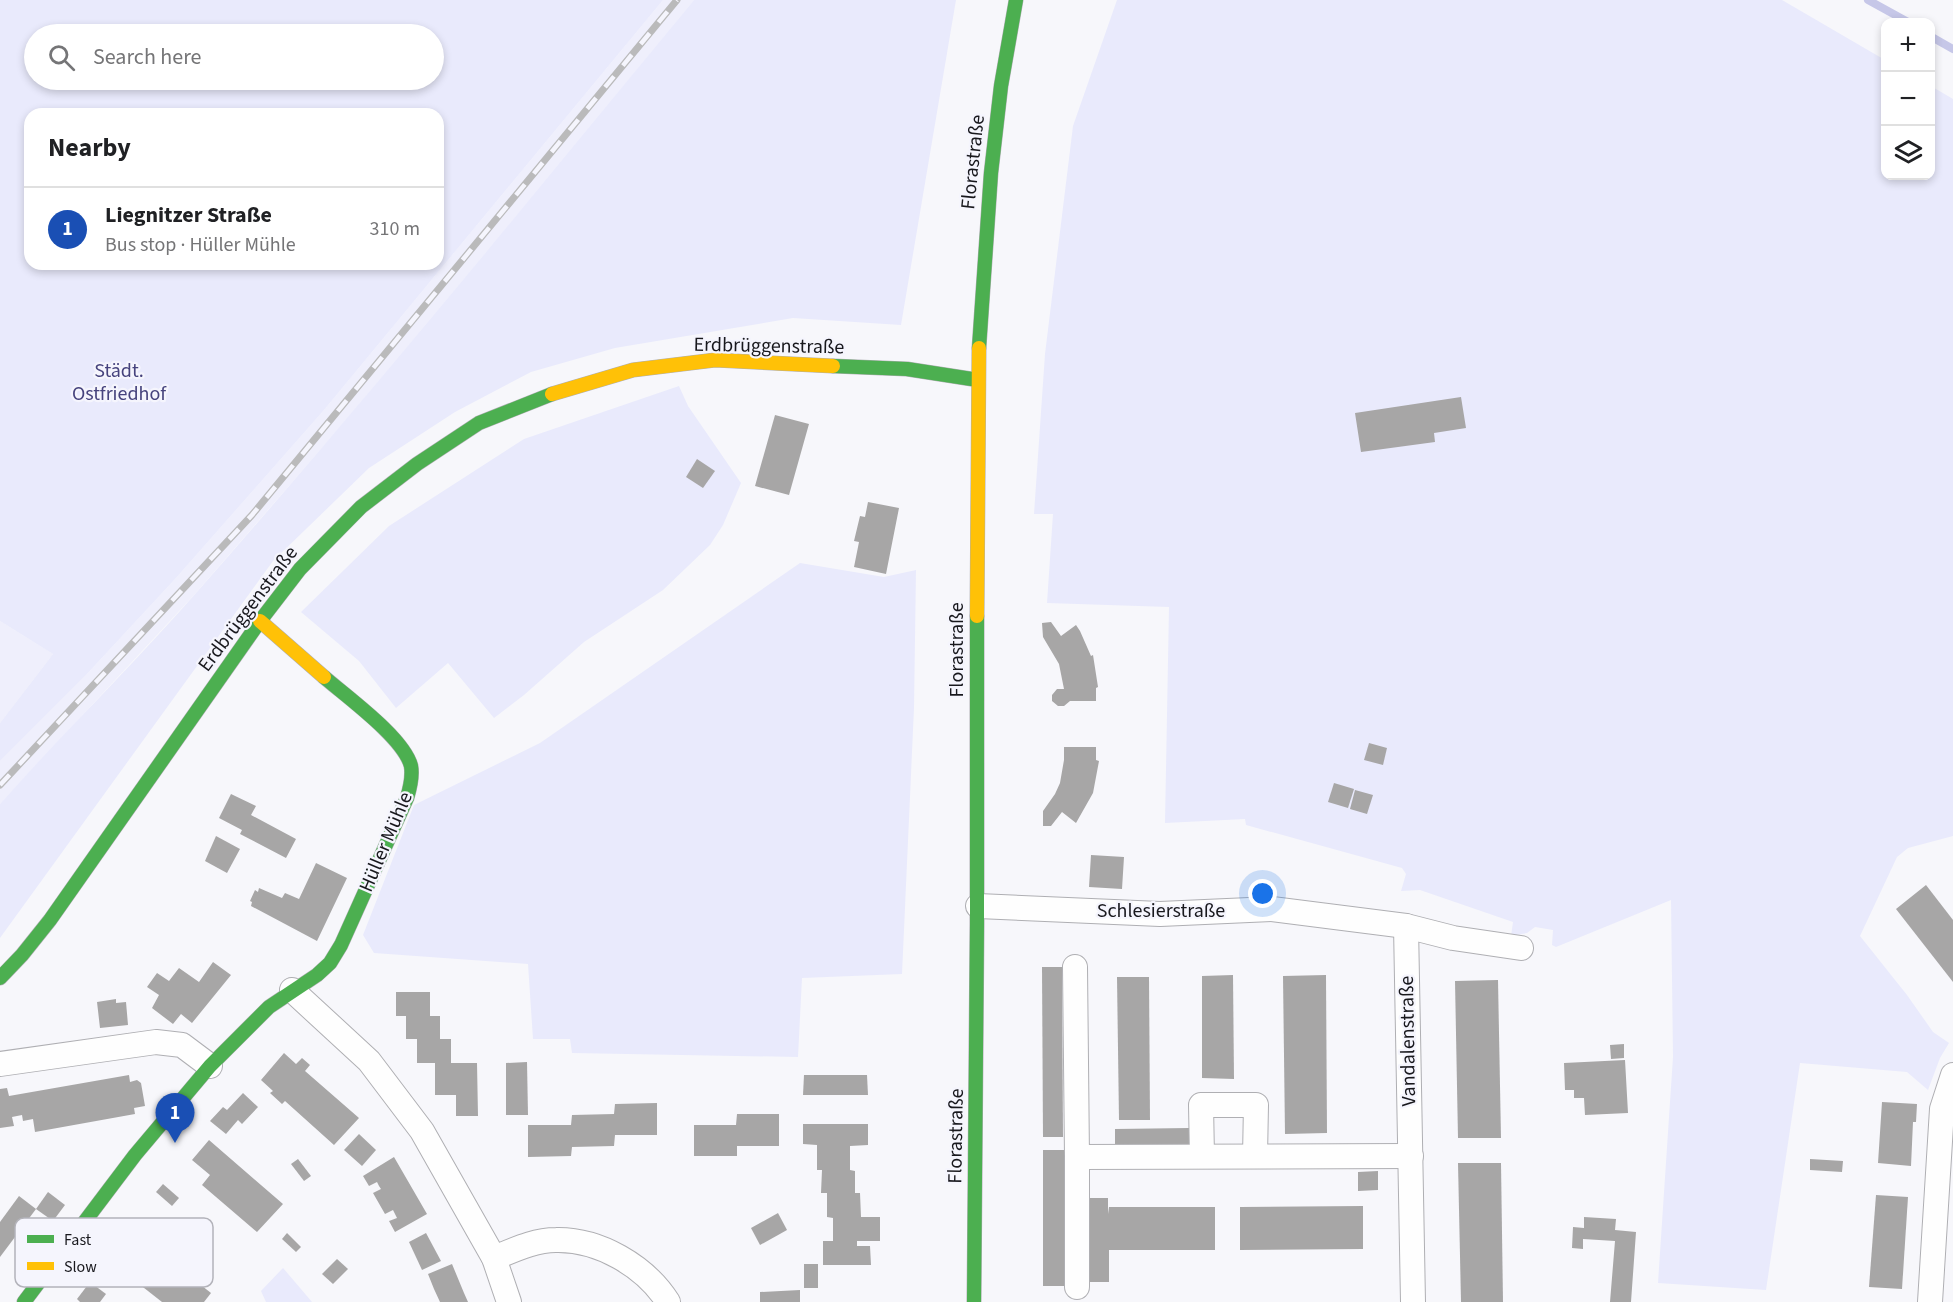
<!DOCTYPE html>
<html lang="en">
<head>
<meta charset="utf-8">
<style>
	body { margin:0; font-family:"Source Sans 3",sans-serif; background:#f2f2f2; color:#202124 }
	.controls { position:absolute; right:18px; top:18px; display:grid; overflow:hidden; border-radius:12px; box-shadow:0 3px 9px #0003 }
	.controls button { width:54px; height:54px; display:grid; place-items:center; padding:0; border:0; border-bottom:2px solid #e0e0e0; background:#fff; color:#202124; font:30px sans-serif }
	.you { position:absolute; left:1263px; top:894px; width:21px; height:21px; margin:-15px; border:4px solid #fff; border-radius:50%; background:#1a73e8; box-shadow:0 0 0 9px #1a73e833 }
	.badge { display:grid; place-items:center; width:39px; height:39px; border-radius:50%; background:#66666b; color:#fff; font-size:20px; font-weight:700 }
	.pin { position:absolute; translate:-50% -50px; filter:drop-shadow(0 2px 3px #0008) }
	.pin::after { content:''; position:absolute; top:32px; width:21px; height:18px; background:inherit; clip-path:polygon(0 0,100% 0,50% 100%) }
	.list { margin:0; padding:0; list-style:none }
	h2 { display:flex; justify-content:space-between; align-items:center; height:78px; margin:0; padding:0 24px; font-size:26px }
	h2 small { font-size:20px; font-weight:400; color:#757577 }
	.list li { display:grid; grid-template-columns:39px 1fr auto; gap:18px; align-items:center; box-sizing:border-box; height:84px; padding:0 24px; border-top:2px solid #e0e0e0 }
	.list b { display:block; font-size:22px; white-space:nowrap }
	.list p { margin:0; font-size:20px; white-space:nowrap; color:#757577 }
	.list em { font-size:20px; font-style:normal; color:#757577 }
	.icon { flex:none; width:33px; height:33px; fill:none; stroke:currentColor; stroke-width:2; stroke-linecap:round; stroke-linejoin:round }
	.map { position:relative; flex:none; width:1953px; height:1302px; overflow:hidden }
	.search { position:absolute; background:#fff; box-shadow:0 3px 9px #0003; left:24px; top:24px; width:420px; height:66px; display:flex; align-items:center; gap:15px; box-sizing:border-box; padding:0 21px; border-radius:33px; color:#757577; font-size:22px }
	.panel { position:absolute; background:#fff; box-shadow:0 3px 9px #0003; left:24px; top:108px; width:420px; height:162px; border-radius:18px }
	.map>svg:first-child { display:block }
	.built { fill:#efeffc }
	.green { fill:#e9eafc; fill-rule:evenodd }
	.lines { fill:none; stroke-linecap:round; stroke-linejoin:round }
	.stream { stroke:#c6c7e8; stroke-width:8 }
	.building { fill:#a7a6a6 }
	.street-casing { stroke:#afafb3; stroke-width:26 }
	.fast-casing { stroke:#afafb3; stroke-width:15 }
	.slow-casing { stroke:#afafb3; stroke-width:15 }
	.street { stroke:#fefefe; stroke-width:24 }
	.fast { stroke:#4caf50; stroke-width:14 }
	.slow { stroke:#ffc107; stroke-width:14 }
	.rail-casing { stroke:#bababb; stroke-width:7 }
	.rail { stroke:#f5f5fd; stroke-width:4.5; stroke-dasharray:14; stroke-linecap:butt }
	.labels { text-anchor:middle; dominant-baseline:central; stroke-width:4.5; stroke-linejoin:round; paint-order:stroke }
	.street-label { font-size:20px; fill:#18181d; stroke:#f5f5fd }
	.park-label { font-size:20px; fill:#46437d; stroke:#f5f5fd }
	.key { fill:#f5f5fd; stroke:#b3b3ba; stroke-width:1.5 }
	.key-label { font-size:16px; fill:#18181d }
</style>
</head>
<body>
<div class="map">
<svg width="1953" height="1302" viewBox="0 0 1953 1302">
	<rect width="100%" height="100%" fill="#f7f7fb"/>
	<g class="built">
		<polygon points="663,0 694,0 560,164 341,426 194,595 0,804 0,761 86,675 176,578 324,410"/>
		<polygon points="0,621 53,654 0,723"/>
	</g>
	<g class="green">
		<path d="M0 0H663L324 410 176 578 86 675 0 761V723L53 654 0 621ZM34 34H434V80H34ZM30 114H438V264H30Z"/>
		<path d="M694 0H956L901 325 793 318 615 348 531 372 455 412 369 468 273 561 0 938V804C64 732 133 665 196 593 367 399 530 199 694 0Z"/>
		<polygon points="1117,0 1782,0 1885,60 1886,176 1930,176 1931,86 1953,99 1953,836 1908,848 1897,857 1860,936 1907,995 1933,1032 1949,1043 1940,1058 1928,1090 1907,1072 1800,1063 1766,1290 1658,1283 1673,1057 1671,900 1556,947 1552,945 1553,930 1535,927 1527,933 1511,936 1513,922 1420,890 1401,891 1406,874 1402,868 1246,825 1245,819 1165,823 1169,607 1047,603 1053,514 1034,514 1045,354 1073,126"/>
		<polygon points="679,386 688,406 741,483 723,525 710,545 663,590 584,642 524,695 494,718 448,663 396,708 359,661 301,612 389,526 524,439"/>
		<polygon points="800,563 884,577 916,570 914,708 902,974 802,978 798,1057 572,1053 570,1039 533,1039 528,964 374,953 363,935 414,805 540,743"/>
		<polygon points="283,1268 312,1302 266,1302 261,1291"/>
	</g>
	<g class="lines">
		<g class="stream">
			<polyline points="1868,0 1908,22"/>
			<polyline points="1930,36 1953,49"/>
		</g>
	</g>
	<g class="building">
		<polygon points="1461,397 1466,428 1434,433 1435,442 1361,452 1355,413"/>
		<polygon points="775,415 809,424 789,495 755,486"/>
		<polygon points="697,459 715,471 703,488 686,477"/>
		<polygon points="868,502 899,508 886,574 854,567 859,542 854,541 860,516 865,517"/>
		<polygon points="1051,622 1061,636 1076,625 1080,631 1091,656 1093,655 1098,687 1096,688 1096,701 1070,701 1064,706 1058,706 1052,701 1052,695 1057,689 1064,689 1059,664 1043,637 1042,623"/>
		<polygon points="1369,743 1387,748 1383,765 1364,760"/>
		<polygon points="1064,747 1096,747 1096,760 1099,761 1093,793 1076,823 1062,812 1051,826 1043,826 1043,811 1055,794 1060,783 1064,760"/>
		<polygon points="1334,783 1354,789 1348,808 1328,802"/>
		<polygon points="1355,790 1373,795 1367,814 1350,809"/>
		<polygon points="231,794 256,806 251,815 296,839 286,858 240,834 242,830 219,818"/>
		<polygon points="216,836 240,849 227,873 205,861"/>
		<polygon points="1091,855 1124,857 1122,889 1089,887"/>
		<polygon points="316,863 347,878 317,941 251,906 252,902 250,901 255,890 258,892 259,888 282,898 285,893 299,899"/>
		<polygon points="1926,885 1953,920 1953,982 1896,909"/>
		<polygon points="213,962 231,975 192,1023 181,1014 173,1024 152,1008 159,995 147,987 157,973 169,981 179,968 199,982"/>
		<polygon points="1042,967 1062,967 1063,1137 1043,1137"/>
		<polygon points="1233,975 1234,1079 1202,1078 1202,976"/>
		<polygon points="1326,975 1327,1133 1285,1134 1283,976"/>
		<polygon points="1117,977 1149,977 1150,1120 1119,1120"/>
		<polygon points="1498,980 1501,1138 1458,1138 1455,981"/>
		<polygon points="396,992 430,992 430,1016 440,1016 440,1039 451,1039 451,1063 477,1063 478,1116 456,1116 456,1095 435,1095 435,1063 417,1063 417,1039 406,1039 406,1016 396,1016"/>
		<polygon points="116,999 116,1003 126,1002 128,1025 100,1028 97,1002"/>
		<polygon points="1624,1044 1624,1058 1611,1059 1610,1045"/>
		<polygon points="284,1053 296,1064 302,1058 310,1065 305,1071 359,1118 334,1145 285,1101 282,1104 270,1093 273,1091 261,1080"/>
		<polygon points="1625,1060 1628,1113 1585,1115 1584,1098 1574,1098 1574,1090 1565,1090 1564,1063"/>
		<polygon points="527,1062 528,1115 506,1115 506,1063"/>
		<polygon points="129,1075 130,1082 137,1080 141,1083 145,1106 134,1108 135,1114 35,1132 33,1119 23,1121 22,1115 12,1117 14,1126 0,1128 0,1089 7,1088 9,1096"/>
		<polygon points="804,1075 867,1075 868,1095 803,1095"/>
		<polygon points="243,1093 258,1107 242,1124 238,1120 226,1134 210,1121 223,1107 227,1110"/>
		<polygon points="1882,1102 1917,1104 1916,1122 1913,1122 1911,1166 1878,1163"/>
		<polygon points="657,1103 657,1135 615,1135 614,1146 572,1147 571,1156 528,1157 528,1125 571,1125 572,1115 614,1114 615,1104"/>
		<polygon points="737,1114 779,1114 779,1146 737,1146 737,1156 694,1156 694,1125 736,1125"/>
		<polygon points="803,1124 868,1124 868,1145 850,1146 850,1170 855,1171 855,1193 860,1193 861,1217 880,1217 880,1241 857,1241 857,1246 870,1246 871,1265 823,1265 823,1241 833,1241 833,1218 827,1217 827,1193 821,1193 822,1170 817,1170 817,1145 803,1144"/>
		<polygon points="1189,1128 1189,1148 1115,1148 1115,1129"/>
		<polygon points="359,1134 376,1150 362,1166 344,1150"/>
		<polygon points="209,1140 283,1204 257,1232 202,1185 210,1175 192,1160"/>
		<rect x="1043" y="1150" width="21" height="136"/>
		<polygon points="394,1157 427,1214 395,1232 389,1221 397,1218 393,1210 385,1214 373,1193 381,1189 379,1186 377,1182 369,1186 363,1176"/>
		<polygon points="298,1159 311,1176 304,1181 291,1164"/>
		<polygon points="1810,1159 1843,1161 1842,1172 1810,1170"/>
		<polygon points="1458,1163 1501,1163 1503,1302 1461,1302"/>
		<polygon points="1378,1171 1378,1190 1358,1191 1358,1172"/>
		<polygon points="163,1184 179,1198 172,1206 156,1192"/>
		<polygon points="48,1192 65,1205 53,1221 36,1209"/>
		<polygon points="1876,1195 1908,1197 1902,1289 1869,1287"/>
		<polygon points="19,1196 36,1209 0,1257 0,1222"/>
		<polygon points="1087,1198 1108,1198 1108,1214 1109,1207 1215,1207 1215,1250 1109,1250 1109,1282 1088,1282"/>
		<polygon points="1363,1206 1363,1249 1240,1250 1240,1207"/>
		<polygon points="778,1213 787,1230 760,1245 751,1228"/>
		<polygon points="1584,1217 1616,1219 1615,1230 1636,1232 1631,1302 1610,1302 1615,1241 1583,1239 1583,1249 1572,1248 1573,1227 1584,1228"/>
		<polygon points="134,1232 211,1293 204,1302 162,1302 111,1262"/>
		<polygon points="287,1233 301,1247 296,1252 282,1239"/>
		<polygon points="426,1233 441,1261 422,1270 409,1242"/>
		<polygon points="337,1259 348,1269 333,1284 322,1274"/>
		<polygon points="452,1264 464,1293 468,1302 440,1302 434,1289 428,1274"/>
		<rect x="804" y="1264" width="14" height="24"/>
		<polygon points="90,1282 106,1294 100,1302 80,1302 77,1299"/>
		<polygon points="800,1290 800,1302 760,1302 760,1292"/>
	</g>
	<g class="lines">
		<g class="street-casing">
			<g id="street">
				<polyline points="978,906 1160,914 1272,909 1406,926 1453,938 1521,948"/>
				<polyline points="1406,926 1413,1302"/>
				<polyline points="1075,967 1077,1157 1411,1156"/>
				<polyline points="292,990 369,1061 422,1131 494,1258 509,1302"/>
				<polyline points="0,1064 156,1042 182,1045 210,1066"/>
				<polyline points="1202,1156 1201,1105 1256,1105 1255,1156"/>
				<path d="M494 1258C514 1250 534 1240 556 1240 599 1239 645 1266 668 1302"/>
				<polyline points="1077,1287 1077,1157"/>
				<polyline points="1930,1302 1942,1109 1953,1075"/>
			</g>
		</g>
		<g class="fast-casing">
			<g id="fast">
				<polyline points="979,348 991,173 1001,86 1016,0"/>
				<polyline points="833,366 907,369 978,380"/>
				<polyline points="0,978 22,955 50,920 260,621 300,569 361,507 417,464 479,423 552,394"/>
				<path d="M24 1302 135 1155 210 1066 269 1007 317 975 330 963 341 945 407 798C410 788 413 777 411 766 404 738 347 697 324 677"/>
				<polyline points="974,1302 977,925 977,616"/>
			</g>
		</g>
		<g class="slow-casing">
			<g id="slow">
				<polyline points="552,394 633,370 715,360 833,366"/>
				<polyline points="977,616 979,348"/>
				<polyline points="260,621 324,677"/>
			</g>
		</g>
		<use href="#street" class="street"/>
		<use href="#fast" class="fast"/>
		<use href="#slow" class="slow"/>
		<g class="rail-casing">
			<polyline id="rail" points="0,785 252,515 677,0"/>
		</g>
		<use href="#rail" class="rail"/>
	</g>
	<g class="labels">
		<g class="street-label">
			<text transform="translate(973 162) rotate(-84)">Florastraße</text>
			<text transform="translate(769 346) rotate(1)">Erdbrüggenstraße</text>
			<text transform="translate(248 609) rotate(-53)">Erdbrüggenstraße</text>
			<text transform="translate(957 650) rotate(-90)">Florastraße</text>
			<text transform="translate(386 842) rotate(-67)">Hüller Mühle</text>
			<text x="1161" y="911">Schlesierstraße</text>
			<text transform="translate(1408 1041) rotate(-91)">Vandalenstraße</text>
			<text transform="translate(956 1136) rotate(-89)">Florastraße</text>
		</g>
		<g class="park-label">
			<text x="119" y="371">Städt.<tspan x="119" dy="23">Ostfriedhof</tspan></text>
		</g>
	</g>
	<rect x="15" y="1218" width="198" height="69" rx="9" class="key"/>
	<rect x="27" y="1235" width="27" height="8" fill="#4caf50"/>
	<rect x="27" y="1262" width="27" height="8" fill="#ffc107"/>
	<g class="key-label">
		<text x="64" y="1245">Fast</text>
		<text x="64" y="1272">Slow</text>
	</g>
</svg>
<div class="controls">
<button>+</button>
<button>−</button>
<button><svg class="icon" aria-label="layers" viewBox="0 0 24 24"><path d="M12 4l9 5-9 5-9-5zM3 14l9 5 9-5"/></svg></button>
</div>
<div class="you"></div>
<div class="pin badge" style="left:175px;top:1143px;background:#1a4fb4">1</div>
<div class="search"><svg class="icon" aria-label="search" viewBox="0 0 24 24"><circle cx="10" cy="10" r="6"/><path d="M15 15l6 6"/></svg>Search here</div>
<section class="panel">
<h2>Nearby<small></small></h2>
<ul class="list">
<li><span class="badge" style="background:#1a4fb4">1</span><div><b>Liegnitzer Straße</b><p>Bus stop · Hüller Mühle</p></div><em>310 m</em></li>
</ul>
</section>
</div>
</body>
</html>
